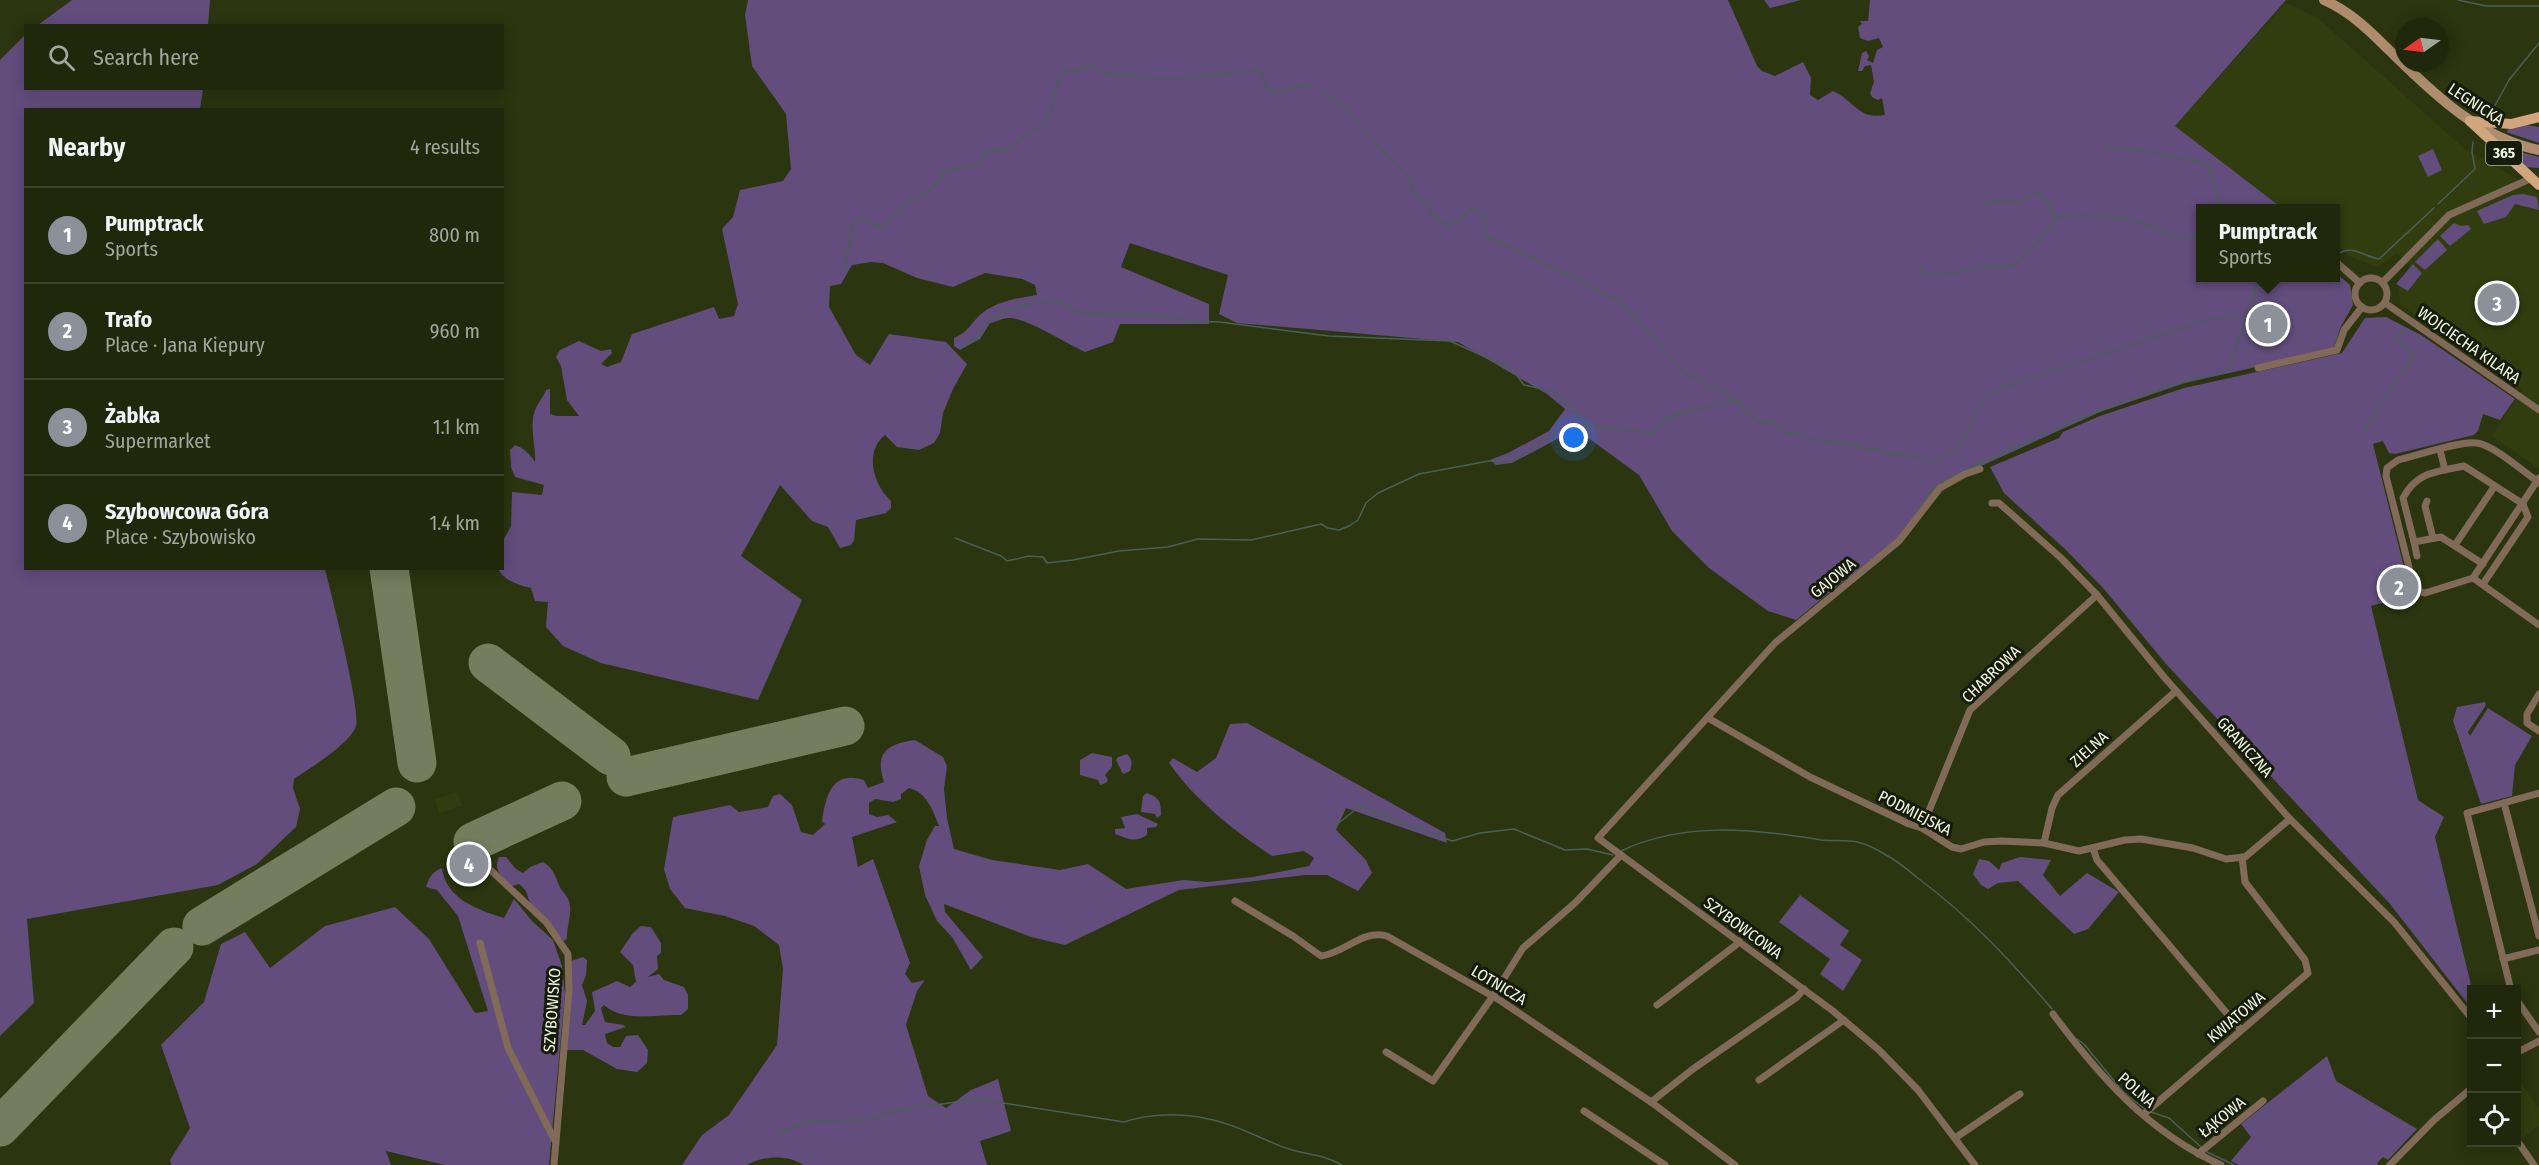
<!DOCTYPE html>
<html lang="en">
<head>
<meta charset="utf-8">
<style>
	body { margin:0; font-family:"Fira Sans Condensed",sans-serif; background:#2d3419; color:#f1f3f6 }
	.controls { position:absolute; right:18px; bottom:18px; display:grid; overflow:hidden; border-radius:0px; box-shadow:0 3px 15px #0003 }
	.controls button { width:54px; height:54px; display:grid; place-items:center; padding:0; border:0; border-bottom:2px solid #3d442c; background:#20280b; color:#f1f3f6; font:30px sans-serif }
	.compass { position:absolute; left:2395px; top:18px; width:54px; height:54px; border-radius:50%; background:#20280b; box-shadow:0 3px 15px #0003; rotate:256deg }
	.you { position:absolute; left:1574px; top:438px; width:21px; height:21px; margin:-15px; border:4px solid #fff; border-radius:50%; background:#1a73e8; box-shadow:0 0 0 9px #1a73e833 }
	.badge { display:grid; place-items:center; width:39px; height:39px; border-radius:50%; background:#8c9099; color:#fff; font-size:20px; font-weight:700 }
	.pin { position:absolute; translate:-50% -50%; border:3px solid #fff; box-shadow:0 2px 6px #0006 }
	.popup { position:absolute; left:2196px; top:204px; width:144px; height:78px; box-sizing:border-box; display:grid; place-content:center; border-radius:0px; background:#20280b; filter:drop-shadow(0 2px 4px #0005); font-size:20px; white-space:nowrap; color:#a2a69d }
	.popup b { font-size:22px; color:#f1f3f6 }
	.popup::after { content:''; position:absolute; left:50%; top:100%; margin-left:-12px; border:12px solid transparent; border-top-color:#20280b }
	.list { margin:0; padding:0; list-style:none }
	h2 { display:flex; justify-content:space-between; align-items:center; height:78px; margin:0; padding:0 24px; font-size:26px }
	h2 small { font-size:20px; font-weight:400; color:#a2a69d }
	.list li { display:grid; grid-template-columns:39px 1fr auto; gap:18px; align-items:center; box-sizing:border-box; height:96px; padding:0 24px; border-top:2px solid #3d442c }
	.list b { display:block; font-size:22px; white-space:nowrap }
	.list p { margin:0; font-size:20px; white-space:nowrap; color:#a2a69d }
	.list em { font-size:20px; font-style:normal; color:#a2a69d }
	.icon { flex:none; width:33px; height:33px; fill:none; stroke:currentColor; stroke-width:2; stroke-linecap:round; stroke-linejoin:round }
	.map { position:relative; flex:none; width:2539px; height:1165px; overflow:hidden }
	.search { position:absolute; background:#20280b; box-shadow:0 3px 15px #0003; left:24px; top:24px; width:480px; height:66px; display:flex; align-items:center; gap:15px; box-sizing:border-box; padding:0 21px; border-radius:0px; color:#a2a69d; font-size:22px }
	.panel { position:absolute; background:#20280b; box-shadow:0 3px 15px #0003; left:24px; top:108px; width:480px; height:462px; border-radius:0px }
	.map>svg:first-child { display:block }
	.built { fill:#313d0f }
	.green { fill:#624d7d }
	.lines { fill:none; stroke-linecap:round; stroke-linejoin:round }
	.stream { stroke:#4a6057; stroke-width:1.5 }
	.runway { stroke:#747e5e; stroke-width:39 }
	.street { stroke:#816b58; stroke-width:7 }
	.secondary { stroke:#ae8c6d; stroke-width:10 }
	.primary { stroke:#d1a57d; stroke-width:10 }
	.labels { text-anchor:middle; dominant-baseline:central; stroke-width:6; stroke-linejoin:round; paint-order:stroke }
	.shield { fill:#161b0b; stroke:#afb6a2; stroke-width:1.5 }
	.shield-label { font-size:15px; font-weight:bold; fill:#f0f8e2 }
	.street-label { font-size:16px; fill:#f0f8e2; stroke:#161b0b }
</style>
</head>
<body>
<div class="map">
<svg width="2539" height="1165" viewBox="0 0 2539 1165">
	<rect width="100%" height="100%" fill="#2b350f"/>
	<g class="built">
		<polygon points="2286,3 2318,18 2465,149 2532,187 2539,194 2539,469 2492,436 2523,389 2400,305 2399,287 2415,270 2397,254 2378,267 2351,257 2336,246 2336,208 2282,208 2175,126"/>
		<polygon points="458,792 462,806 439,813 435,799"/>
		<polygon points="2516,1076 2539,1109 2539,1126 2520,1140 2517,1135"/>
	</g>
	<g class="green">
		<polygon points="72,0 210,0 208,25 38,25"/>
		<path d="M748 0H1728L1757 66 1762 71 1775 76 1803 62 1811 78 1810 95 1818 100 1833 91C1855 101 1858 120 1885 115L1882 98 1878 100 1872 97 1870 93 1874 82 1871 65 1865 66 1862 71H1858L1862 53 1866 51 1869 56 1867 60 1873 63 1877 50 1883 47 1879 38 1868 41 1860 38 1858 27 1862 24 1860 21H1868L1870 0H2286L2175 126 2282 208H2200V278H2336V273L2350 285 2353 305 2340 328 2334 348 2327 351 2185 383 2100 412 1950 480 1891 546 1850 579 1846 573V579L1796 620 1768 611 1709 568 1672 531 1639 475 1576 429 1512 463 1496 465 1490 460 1508 453 1549 431 1565 409 1547 394 1458 342 1237 323 1219 314 1228 275 1130 243 1121 267 1209 304V324H1120L1113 342 1085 352C1067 344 1026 317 1008 318 1003 318 996 322 990 323L980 339 960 350 954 346V338C968 332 969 326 979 316 993 302 1018 298 1037 295L1035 285 1022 279 985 273 953 287 917 278 883 263 871 262 852 265 841 284 830 286 829 307 856 355 870 365 889 334 946 342 967 364 953 389 943 413 940 433 934 443 919 450 897 447 885 435C864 452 873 485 891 501V508L886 513 856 520 854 540 851 545 840 548 828 527 812 521 780 485 741 556 802 600 758 700 601 663 563 646 546 627 548 602 535 601 531 588C517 585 505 581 498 569L502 568 503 541 511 526 512 492 542 495 544 485 515 477 511 467 510 450 515 445C525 449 529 453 535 462 536 448 531 434 533 419 535 404 542 401 546 390L550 389V414L557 416H579L567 400 561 366 556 357 560 350 579 341 601 351 611 349 612 353 601 364 607 367 621 362 632 334 714 307 719 319 734 316 738 304 722 229 733 217 740 190 783 181 791 169 786 114 752 66 745 15Z"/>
		<polygon points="1764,0 1801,0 1770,8"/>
		<path d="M25 35 26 88 203 89 200 109 26 110V568L325 569C331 593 361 710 356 726 350 744 310 768 294 779L293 788 300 809 296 827 257 864 218 885 27 919 34 1003 0 1036V60Z"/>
		<polygon points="2526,125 2539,127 2539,143 2506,132 2509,129"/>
		<polygon points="2505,148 2539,157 2539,168 2525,167"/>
		<polygon points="2433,149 2442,170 2428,177 2418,156"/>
		<polygon points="2513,195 2523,194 2537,197 2539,210 2515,204 2506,217 2484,224 2477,211"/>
		<polygon points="2454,223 2461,226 2468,225 2471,229 2450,246 2440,236"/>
		<polygon points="2438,239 2447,250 2425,270 2415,262"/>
		<polygon points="2413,264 2422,273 2408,291 2396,284"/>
		<polygon points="2386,317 2421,335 2515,399 2500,420 2483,414 2478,431 2474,435 2395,454 2389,453 2383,441 2373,444 2411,595 2371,606 2418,800 2444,817 2435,837 2472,989 2471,1008 2390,904 2166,664 2104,589 2066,550 2004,493 1990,467 2059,438 2063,432 2100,416 2184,388 2342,353 2365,318"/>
		<polygon points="2485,702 2486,705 2468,732 2470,736 2488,708 2532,736 2515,765 2512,796 2481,804 2453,721 2457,707"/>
		<path d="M1247 723 1445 833 1447 843 1346 808 1336 830 1366 860 1372 873 1358 891 1327 875H1305L1179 890 1065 945 1031 937 944 904 945 912 983 957 971 970 952 937 937 921 925 895 919 866 927 840 935 826H939C933 810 926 792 909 788L901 794V799L893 802 875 799 869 803V814L877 817 888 815 897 822 852 837 858 867 873 859 910 963 905 974 912 983 925 980 917 991 906 1025 928 1096 946 1108 971 1090 998 1079 1011 1131 980 1141 987 1165H803C788 1154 761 1156 747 1165H682L702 1135 729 1115 777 1045 783 969 779 945 754 926 725 916 685 908 670 889 664 869 673 817 730 805 739 812 768 807 773 796 780 794 792 805 801 832 813 835 825 824 822 821C826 795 832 770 864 780L868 788 884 782C874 752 888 744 915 740L943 757 947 766 944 789 947 818 954 849 992 860 1060 870 1088 864 1126 889 1183 880 1208 882 1253 877 1309 866 1314 858 1304 851 1272 856C1234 831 1195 800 1169 763L1173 758 1197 772 1216 758 1230 724Z"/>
		<polygon points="1092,753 1112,757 1112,767 1105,775 1108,780 1106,783 1100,785 1098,780 1080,775 1080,760"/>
		<path d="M1127 754C1133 760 1132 764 1130 771L1123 774 1116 760 1118 757Z"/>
		<path d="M1147 793C1160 798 1161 802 1161 815L1157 818 1155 814 1141 812 1143 796Z"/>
		<path d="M1137 814 1158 824 1156 827 1147 828V835C1135 843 1128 839 1115 834V829L1125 828 1121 817Z"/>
		<path d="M499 857H506L516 869 523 873 530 867 543 862C553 868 555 875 559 885 561 891 567 895 569 901 573 914 566 926 567 939L564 941 561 938C552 927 539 916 531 904 526 895 529 892 519 884L512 886C502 877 493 871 499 857Z"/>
		<polygon points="2020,857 2051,860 2043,875 2060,896 2087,873 2119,892 2088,929 2074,934 2018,881 1998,883 1988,889 1981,885 1973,874 1979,859 1989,861 1999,870 2002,863"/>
		<path d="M442 868C446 899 478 910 504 918L514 899 532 921 553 940 562 966 565 994 549 1165H445L386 1151 391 1165H171L170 1160 190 1128 161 1045 204 1002 221 944 245 932 270 968 325 926 395 907 429 939 475 1013 488 1011 458 916 437 890 426 887C429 877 432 872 442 868Z"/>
		<polygon points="1800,895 1849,931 1840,945 1862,960 1843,991 1820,974 1830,959 1779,922"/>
		<path d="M641 926 651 927 661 943V953L657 956 658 969 648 977 659 974 664 980 684 987 688 995V1009L681 1015C655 1014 625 1023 604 1005L601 1008 605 1022 623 1025 626 1027 605 1034 607 1043 613 1047H620L626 1036 638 1035 648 1050 647 1063 637 1072 617 1069 583 1050H565L571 961 583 957 587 960 586 975 582 985 587 1001 582 1025H585L595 1011 592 992 617 981 630 987 636 982 633 965 620 952 633 933Z"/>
		<polygon points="2327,1056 2336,1081 2417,1129 2388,1160 2383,1157 2377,1163 2378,1165 2239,1165 2231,1161 2251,1137 2241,1124"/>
	</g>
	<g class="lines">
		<g class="stream">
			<polyline points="2458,0 2486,6 2539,6"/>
			<polyline points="1320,90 1341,106 1407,176 1412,183 1414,193 1428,207 1433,217 1449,225 1463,219 1470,209 1485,215 1485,236 1582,281 1608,297 1618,298 1621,304 1689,377 1702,379 1707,389 1713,387 1728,394 1733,401"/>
			<polyline points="2492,111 2509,80 2539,43"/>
			<polyline points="2102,147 2138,150 2205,163 2210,170 2222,208"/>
			<polyline points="1987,204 2001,200 2021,203 2033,193 2040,193 2056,217"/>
			<polyline points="2438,204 2475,169 2472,152 2473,142"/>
			<path d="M2337 255C2351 243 2365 257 2379 259L2434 208"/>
			<path d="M1919 264 1924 273C1946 277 1963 271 1984 267 1993 265 2004 269 2012 265 2031 256 2043 234 2057 218 2085 213 2118 216 2146 224 2155 227 2163 233 2172 236 2181 239 2191 238 2200 239"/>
			<path d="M845 270 853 222 862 219 879 227H884L906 204 930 190 945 172 980 164 987 152C1011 146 1007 159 1025 133 1058 130 1050 87 1066 69L1075 72 1089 65 1111 75H1131L1156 79H1176L1257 70 1261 72 1268 90C1282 97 1294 83 1312 85"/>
			<polyline points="2254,278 2257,284"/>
			<polyline points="960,347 976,338 991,319 1008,311 1023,305 1055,301 1081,313 1168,316 1186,321 1220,322 1329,336 1450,341 1505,366 1516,374 1524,385 1552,391 1584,419 1588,426"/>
			<polyline points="2211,375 2227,370 2231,366 2246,317"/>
			<polyline points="1969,429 1983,400 2001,388 2205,320 2246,315 2250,310 2256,286 2285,278"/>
			<path d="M2053 430C2102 409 2152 390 2204 376"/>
			<polyline points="2364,433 2381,404 2414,358 2397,337 2397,334 2406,332"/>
			<polyline points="1966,470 2047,432"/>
			<polyline points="1927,497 1936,486 1961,472"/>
			<polyline points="1919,510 1926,499"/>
			<path d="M955 538 1001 556 1007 561 1029 556 1043 557 1047 563 1073 560 1119 551 1168 547 1198 539 1251 540 1321 524 1328 528 1339 530 1349 526 1358 520 1366 503 1378 493 1419 474 1489 461H1512L1567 426 1582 425 1653 433 1668 418 1718 403 1728 404 1740 401 1745 412 1748 411 1759 423 1770 421C1780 426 1781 436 1795 433L1796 437 1801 434 1810 439 1851 444 1865 450 1877 449 1889 455 1900 454 1934 462 1942 459 1959 444 1968 432"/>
			<polyline points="1330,830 1360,806 1452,841 1480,833 1514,829 1565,850 1587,849 1613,855"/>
			<path d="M1621 851C1684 821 1754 829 1821 840 1831 841 1851 840 1857 842 1867 844 1878 850 1886 855 1898 861 1909 871 1919 879 1970 917 2011 961 2052 1009"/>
			<polyline points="2077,1039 2084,1044 2124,1093 2145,1109"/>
			<polyline points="2151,1112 2169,1118 2201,1147"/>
			<path d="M781 1134 799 1125 817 1121 868 1120 898 1110 978 1099 1124 1122C1156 1112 1191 1113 1224 1123 1247 1130 1267 1142 1289 1149 1310 1156 1320 1153 1342 1165"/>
			<polyline points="2207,1152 2234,1165"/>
		</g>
		<g class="runway">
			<polyline points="389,568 417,763"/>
			<polyline points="488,663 611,756"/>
			<polyline points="626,777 845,726"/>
			<polyline points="473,842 562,801"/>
			<polyline points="202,926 396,807"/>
			<polyline points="0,1127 174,947"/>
		</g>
		<g class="street">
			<polyline points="2336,262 2360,283"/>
			<circle cx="2371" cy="294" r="16"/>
			<polyline points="2383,282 2449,215 2532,178"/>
			<polyline points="2385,303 2539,410"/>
			<polyline points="2258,368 2337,350 2344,330 2362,307"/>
			<polyline points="2440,450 2445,470"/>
			<path d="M2539 478 2537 481 2473 578 2425 593 2415 591 2386 476 2387 468 2398 460C2416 456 2461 440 2477 443 2495 446 2521 470 2537 481L2539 483"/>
			<polyline points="2427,501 2425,506 2433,538"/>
			<polyline points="1992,503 1999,503 2061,558 2097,595 2164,677 2290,819 2394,922 2472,1019"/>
			<polyline points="2414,542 2417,556"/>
			<polyline points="2455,545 2494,487"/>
			<polyline points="2473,578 2539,625"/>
			<path d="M2483 584 2528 517 2523 504 2464 466C2437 472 2417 471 2403 498L2414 542 2441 537 2483 564"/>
			<polyline points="2539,694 2527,714 2527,723 2539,731"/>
			<polyline points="1708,718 1810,777 1909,824 1922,828 1952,847 1961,849 1984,842 2001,841 2044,843 2079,851 2125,840 2141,839 2193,848 2226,859 2245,857 2290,819"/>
			<polyline points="2504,803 2539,936"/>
			<polyline points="1922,828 1970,710 2097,595"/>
			<polyline points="2044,843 2052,808 2058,795 2176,691"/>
			<polyline points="2093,848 2097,860 2241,1030"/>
			<polyline points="468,849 546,922 568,954 569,990 554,1165"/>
			<path d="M1235 901 1293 936 1321 956C1345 953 1362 929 1387 936L1501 1001 1651 1102 1735 1165"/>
			<polyline points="480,943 508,1048 555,1141"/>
			<polyline points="2503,959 2539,950"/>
			<polyline points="2511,990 2467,813 2539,793"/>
			<polyline points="2516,999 2539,1032"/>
			<polyline points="1657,1005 1736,945 1739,941"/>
			<path d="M2053 1014C2100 1077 2148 1132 2221 1165"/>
			<polyline points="1386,1052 1433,1081 1493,996 1523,948 1575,903 1621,855"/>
			<polyline points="2516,1053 2539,1041"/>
			<polyline points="1759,1080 1844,1020"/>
			<polyline points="1651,1102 1693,1069 1797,997 1804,989"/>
			<polyline points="1584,1111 1665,1165"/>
			<polyline points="2144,1114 2308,973 2305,960 2245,882 2242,857"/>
			<polyline points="1955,1138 2020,1094"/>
			<polyline points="2516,1139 2534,1165"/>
			<polyline points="2198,1154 2263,1101"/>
			<polyline points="1975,1165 1918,1090 1879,1050 1833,1011 1598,838 1775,643 1899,541 1940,488 1965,474 1980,469"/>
			<polyline points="2390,1165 2434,1120 2472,1088"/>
		</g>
		<path class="secondary" d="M2324 0C2353 13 2373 34 2395 56 2437 97 2480 138 2539 150"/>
		<g class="primary">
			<polyline points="2470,121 2539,185"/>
			<polyline points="2470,121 2511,124 2539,117"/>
		</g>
	</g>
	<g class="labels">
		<rect class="shield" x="2486" y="141" width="36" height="24" rx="4.5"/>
		<g class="shield-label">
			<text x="2504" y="153">365</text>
		</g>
		<g class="street-label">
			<text transform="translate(2476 104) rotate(33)">LEGNICKA</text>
			<text transform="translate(2469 345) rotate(35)">WOJCIECHA KILARA</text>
			<text transform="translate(1833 578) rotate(-39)">GAJOWA</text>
			<text transform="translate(1991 674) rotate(-44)">CHABROWA</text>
			<text transform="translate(2245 747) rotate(48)">GRANICZNA</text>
			<text transform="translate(2089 749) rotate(-42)">ZIELNA</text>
			<text transform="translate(1915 813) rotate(27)">PODMIEJSKA</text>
			<text transform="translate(1743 928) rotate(36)">SZYBOWCOWA</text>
			<text transform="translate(1499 985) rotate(31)">LOTNICZA</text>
			<text transform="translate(552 1010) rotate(-86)">SZYBOWISKO</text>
			<text transform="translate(2236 1017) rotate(-40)">KWIATOWA</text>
			<text transform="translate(2137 1090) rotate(42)">POLNA</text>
			<text transform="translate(2222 1117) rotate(-39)">ŁĄKOWA</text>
		</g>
	</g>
</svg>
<div class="controls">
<button>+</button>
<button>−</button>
<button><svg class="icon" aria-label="locate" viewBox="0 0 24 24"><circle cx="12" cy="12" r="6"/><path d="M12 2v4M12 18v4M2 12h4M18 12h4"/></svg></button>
</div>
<svg class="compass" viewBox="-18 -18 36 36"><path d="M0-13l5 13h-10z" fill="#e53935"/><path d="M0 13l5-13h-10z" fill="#a2a69d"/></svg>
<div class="you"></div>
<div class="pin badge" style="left:2268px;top:324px">1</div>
<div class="popup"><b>Pumptrack</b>Sports</div>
<div class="pin badge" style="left:2399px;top:587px">2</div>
<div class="pin badge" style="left:2497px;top:303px">3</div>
<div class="pin badge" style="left:469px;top:864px">4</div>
<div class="search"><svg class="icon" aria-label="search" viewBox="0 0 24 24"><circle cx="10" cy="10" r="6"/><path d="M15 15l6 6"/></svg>Search here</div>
<section class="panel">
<h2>Nearby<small>4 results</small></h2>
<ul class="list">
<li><span class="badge">1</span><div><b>Pumptrack</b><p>Sports</p></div><em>800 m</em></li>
<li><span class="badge">2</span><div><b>Trafo</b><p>Place · Jana Kiepury</p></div><em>960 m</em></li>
<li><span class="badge">3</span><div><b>Żabka</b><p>Supermarket</p></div><em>1.1 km</em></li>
<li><span class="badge">4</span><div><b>Szybowcowa Góra</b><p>Place · Szybowisko</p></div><em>1.4 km</em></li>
</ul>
</section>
</div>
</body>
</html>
